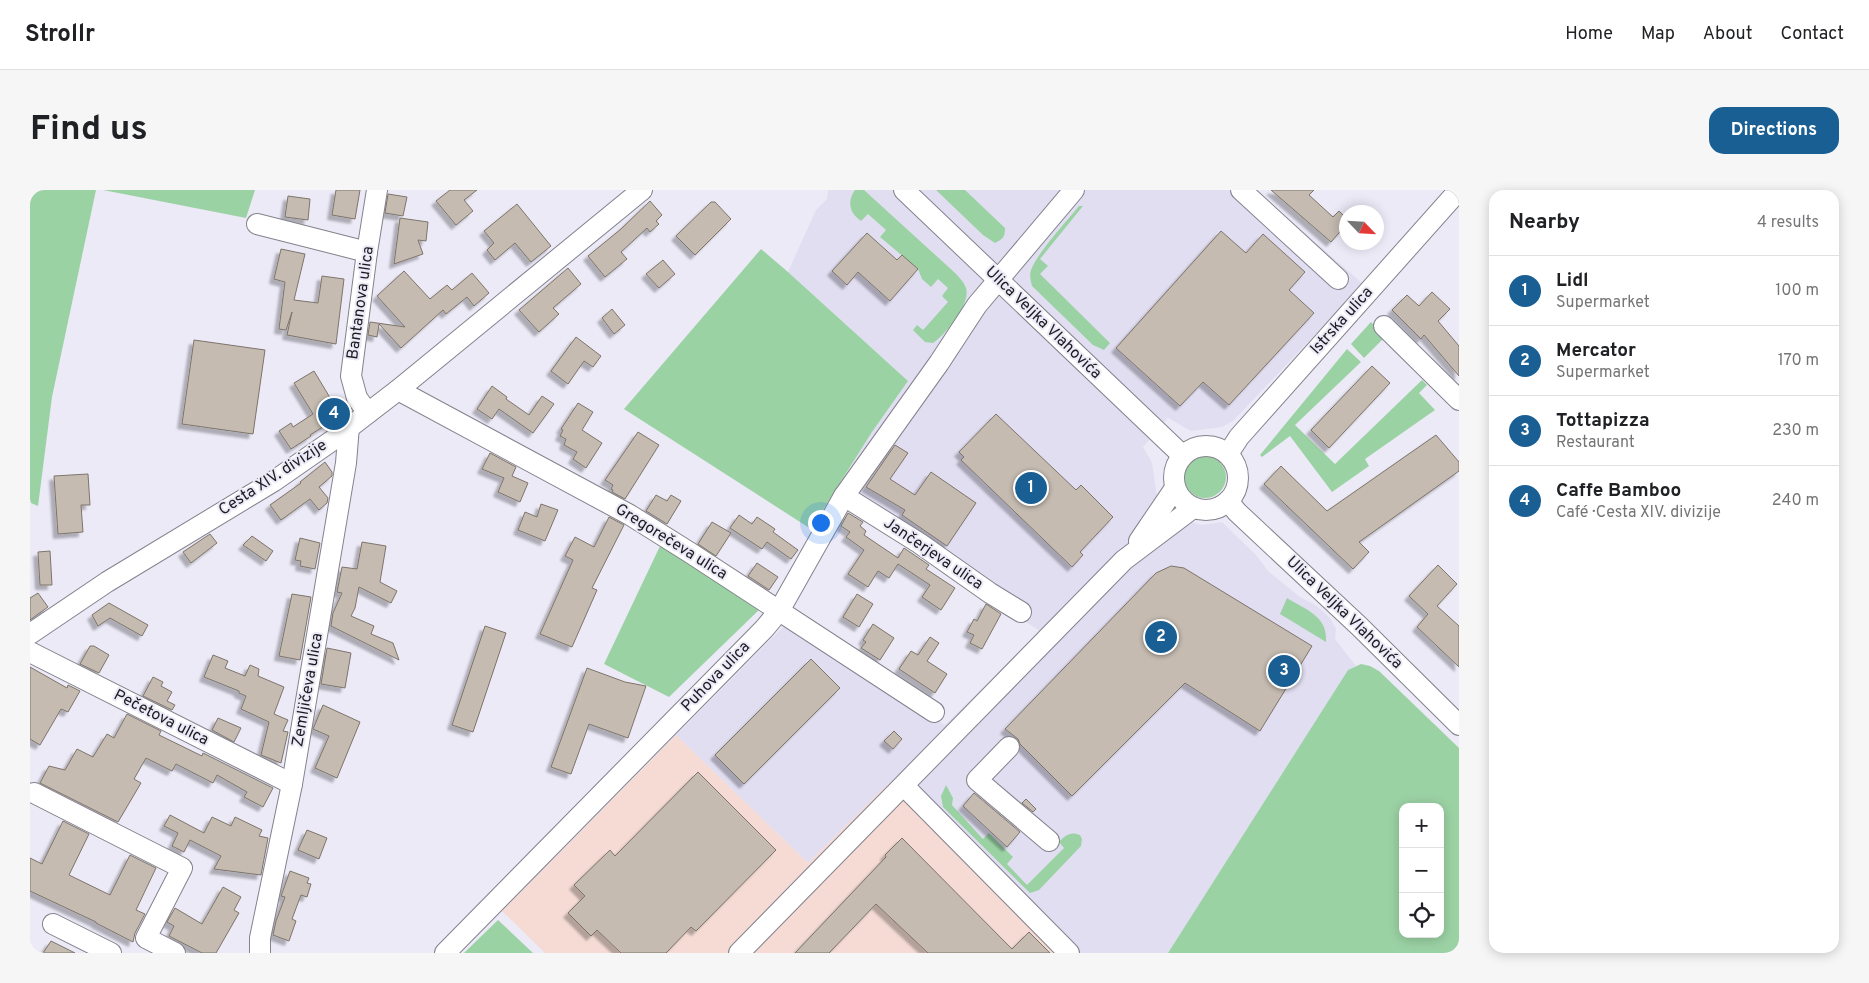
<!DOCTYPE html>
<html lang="en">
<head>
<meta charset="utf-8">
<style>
	body { margin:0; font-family:Overpass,sans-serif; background:#f6f6f6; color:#202124 }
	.controls { position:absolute; right:15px; bottom:15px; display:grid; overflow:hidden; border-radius:10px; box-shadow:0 2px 12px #0003 }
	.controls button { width:45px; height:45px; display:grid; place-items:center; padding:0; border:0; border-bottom:1px solid #e0e0e0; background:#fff; color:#202124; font:25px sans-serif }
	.compass { position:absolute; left:1309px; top:15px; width:45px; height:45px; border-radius:50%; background:#fff; box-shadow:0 2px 12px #0003; rotate:115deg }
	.you { position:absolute; left:790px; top:332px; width:18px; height:18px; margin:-12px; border:4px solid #fff; border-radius:50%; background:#1a73e8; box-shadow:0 0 0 8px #1a73e833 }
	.badge { display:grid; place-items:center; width:32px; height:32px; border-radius:50%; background:#1a5f93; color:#fff; font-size:16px; font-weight:700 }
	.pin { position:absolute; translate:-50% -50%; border:2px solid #fff; box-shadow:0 1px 5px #0006 }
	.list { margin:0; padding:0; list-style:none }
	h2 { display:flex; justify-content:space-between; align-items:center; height:65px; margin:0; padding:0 20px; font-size:21px }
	h2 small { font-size:16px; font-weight:400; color:#757577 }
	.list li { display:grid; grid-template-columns:32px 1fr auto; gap:15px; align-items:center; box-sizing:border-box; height:70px; padding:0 20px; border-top:1px solid #e0e0e0 }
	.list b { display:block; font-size:19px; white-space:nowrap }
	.list p { margin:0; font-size:16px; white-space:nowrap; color:#757577 }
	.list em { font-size:16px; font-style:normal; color:#757577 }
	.icon { flex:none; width:28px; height:28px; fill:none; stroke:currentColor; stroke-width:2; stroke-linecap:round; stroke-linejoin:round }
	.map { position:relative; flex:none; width:1429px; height:763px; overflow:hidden; border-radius:15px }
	header { display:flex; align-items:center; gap:30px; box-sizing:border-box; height:70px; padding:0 25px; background:#fff; border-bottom:1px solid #e0e0e0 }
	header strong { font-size:24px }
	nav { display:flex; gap:28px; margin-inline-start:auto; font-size:18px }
	.intro { display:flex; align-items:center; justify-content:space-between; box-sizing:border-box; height:120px; padding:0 30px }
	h1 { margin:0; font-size:35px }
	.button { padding:12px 22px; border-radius:15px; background:#1a5f93; color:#fff; font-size:18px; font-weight:700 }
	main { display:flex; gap:30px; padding:0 30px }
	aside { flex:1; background:#fff; border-radius:15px; box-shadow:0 2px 12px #0003 }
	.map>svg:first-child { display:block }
	.built { fill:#e1def2 }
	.industrial { fill:#f5dbd4 }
	.green { fill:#9bd2a4; fill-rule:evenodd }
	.building { fill:#c5bbb1; stroke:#7d746b; filter:url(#shadow) }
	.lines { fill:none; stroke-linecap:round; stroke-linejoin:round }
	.minor-casing { stroke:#83828d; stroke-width:22 }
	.minor { stroke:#fff; stroke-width:20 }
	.labels { text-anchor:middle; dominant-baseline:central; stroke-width:4; stroke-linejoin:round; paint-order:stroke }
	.street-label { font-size:16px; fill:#1c1b20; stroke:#eceaf7 }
</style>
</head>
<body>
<header>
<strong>Strollr</strong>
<nav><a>Home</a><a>Map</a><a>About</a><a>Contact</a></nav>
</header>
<div class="intro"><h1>Find us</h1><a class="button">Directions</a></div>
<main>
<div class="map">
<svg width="1429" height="763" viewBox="0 0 1429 763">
	<defs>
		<filter id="shadow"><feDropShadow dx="-4.5" dy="4.5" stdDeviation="1" flood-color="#0004"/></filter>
	</defs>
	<rect width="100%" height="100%" fill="#eceaf7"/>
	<polygon class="built" points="798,0 1226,0 1333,94 1203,231 1192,237 1161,241 1138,228 1113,257 1122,273 1127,306 1157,331 1172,335 1192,332 1226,365 1239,382 1270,407 1287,416 1300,428 1306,439 1305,449 1326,476 1318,480 1138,763 1031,763 859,593 778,673 646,545 756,434 915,535 1010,441 802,307 842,242 878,191 758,82 786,20 797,9"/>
	<polygon class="industrial" points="646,545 778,673 859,593 1031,763 515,763 472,721"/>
	<g class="green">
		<polygon points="0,0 66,0 22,207 8,316 1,313 0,309"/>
		<polygon points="73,0 225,0 216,28"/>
		<path d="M825 0H834L924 82C928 86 934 92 936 98 941 114 915 145 903 153L895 152 883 140 887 135 893 140 918 112 912 106 918 98 908 89 901 97 892 89 888 79 850 47 856 40 838 24 831 31C819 23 817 11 825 0Z"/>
		<path d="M906 0H935L975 38C975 47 973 49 965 53L953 45Z"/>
		<path d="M1049 16H1053L1010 69 1018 76 1010 84 1080 153 1074 160 1063 155 1002 96C1001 91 999 85 1001 80 1007 63 1037 31 1049 16Z"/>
		<polygon points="731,59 758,82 878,191 842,242 781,339 594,219"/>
		<polygon points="1341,132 1355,147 1334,168 1321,154"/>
		<polygon points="1317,159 1331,172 1265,235 1305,274 1392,190 1397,195 1389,203 1405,220 1335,269 1339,276 1302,302 1260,246 1232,267 1230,265"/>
		<circle cx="1175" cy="287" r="21"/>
		<polygon points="631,354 731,418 639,507 574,474"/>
		<path d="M1257 408C1276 420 1298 426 1296 452L1250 424Z"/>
		<path d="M1331 474 1340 476 1349 481 1429 558V763H1138L1318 480ZM1373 617H1410V744H1373Z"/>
		<path d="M916 595 923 608 922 615 953 649 959 643 983 667 977 674 997 695 1034 658 1029 652C1035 645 1041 641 1050 645L1052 649 1051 656 1009 700 1000 703 913 617 911 606Z"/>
		<polygon points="468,730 503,763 434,763"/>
	</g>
	<g class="building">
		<polygon points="306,0 330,0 325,29 302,25"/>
		<polygon points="420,0 447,0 434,10 443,21 426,35 406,11"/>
		<polygon points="1241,0 1284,0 1279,5 1303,27 1309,21 1316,28 1316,35 1301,52"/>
		<polygon points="358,4 377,7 373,26 355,23"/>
		<polygon points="258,6 280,9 278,30 255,27"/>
		<polygon points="620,11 632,25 626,31 629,34 620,42 617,38 591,62 597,69 575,87 558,66 591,39"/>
		<polygon points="681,12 685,12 701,29 665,65 646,46"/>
		<polygon points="487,14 521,56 501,72 485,53 465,70 457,60 464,53 454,41"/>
		<polygon points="370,28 398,32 396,51 388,50 393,64 364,74"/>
		<polygon points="1191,41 1216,63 1233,44 1275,82 1259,100 1284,123 1199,215 1173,192 1150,216 1086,158"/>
		<polygon points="837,43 867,70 872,65 888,79 860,111 828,82 817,95 802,81"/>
		<polygon points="251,59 275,64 264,110 288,113 292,86 314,89 306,154 257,145 262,122 256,140 249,139 255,92 244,89"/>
		<polygon points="633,70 645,84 629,98 616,84"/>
		<polygon points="538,78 551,94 523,118 529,124 509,142 489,120"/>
		<polygon points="374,81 400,109 417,95 422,100 442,83 459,103 444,116 437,107 416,124 413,120 371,158 349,134 347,147 338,145 340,132 375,137 347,106"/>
		<polygon points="1402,102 1420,119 1408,131 1429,156 1429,186 1394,145 1391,149 1362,120 1377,105 1389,116"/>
		<polygon points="582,119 595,135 584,144 572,128"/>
		<polygon points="546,147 571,166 563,177 554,171 538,194 521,181"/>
		<polygon points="164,150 235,160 223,244 152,234"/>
		<polygon points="1342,176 1360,193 1299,258 1281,240"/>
		<polygon points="284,181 302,211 304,210 313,224 280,245 281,246 261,259 249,241 261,233 263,237 283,224 264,193"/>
		<polygon points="462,196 477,207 476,209 499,225 512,206 524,214 503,243 469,219 462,229 447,219"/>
		<polygon points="548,213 563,222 552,240 572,253 556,278 543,269 547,262 534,255 536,249 530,246 533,240 531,239"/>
		<polygon points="966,224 1046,300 1051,295 1083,327 1050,362 1053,365 1042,377 931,270 934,267 929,262"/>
		<polygon points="608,242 629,255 595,309 582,302 583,300 581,299 583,295 575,290"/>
		<polygon points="1406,245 1429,272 1429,281 1329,352 1339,362 1323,379 1234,294 1251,276 1297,321"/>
		<polygon points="865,255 878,263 860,289 885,305 901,282 946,313 917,356 872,325 875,320 836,297"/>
		<polygon points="460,263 486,277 482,286 498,293 490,312 468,302 474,288 452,279"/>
		<polygon points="295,272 302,282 302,286 289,297 298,308 297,313 289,320 280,309 251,330 240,315 271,293 270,292"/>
		<polygon points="58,284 60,315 51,315 53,342 28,344 24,286"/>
		<polygon points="626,305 637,311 641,305 651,311 637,334 616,321"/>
		<polygon points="511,314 528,320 515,351 488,340 495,322 507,327"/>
		<polygon points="818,323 833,332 830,336 836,341 834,345 868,368 874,358 899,375 896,379 925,398 911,420 892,407 900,395 868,374 859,388 848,381 838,397 818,384 834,360 816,347 820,342 811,336"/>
		<polygon points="709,325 722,334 727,327 745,339 743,342 768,360 761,369 737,352 732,359 700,338"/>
		<polygon points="579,327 594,335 562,398 567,400 542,457 510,444 543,370 535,366 545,347 564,357"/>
		<polygon points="682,332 701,343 686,366 668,354"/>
		<polygon points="180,344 187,353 161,373 153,362"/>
		<polygon points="222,346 243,361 236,371 213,355"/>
		<polygon points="270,348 290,353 285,379 270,376 271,371 265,370"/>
		<polygon points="332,352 356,356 350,392 367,401 361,413 329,397 325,418 321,426 344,436 341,444 363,453 369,470 301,436 303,423 312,403 307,402 312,377 327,379"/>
		<polygon points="20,361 22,395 10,395 8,362"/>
		<polygon points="727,373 748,387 739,400 718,386"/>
		<polygon points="1408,375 1427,394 1407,416 1429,436 1429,477 1387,437 1398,424 1379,406"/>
		<polygon points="1141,376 1154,378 1282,456 1230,541 1155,493 1042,606 990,554 988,549 975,539 1126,383"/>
		<polygon points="8,403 18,417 0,430 0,408"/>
		<polygon points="262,404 281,407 270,470 249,466"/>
		<polygon points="827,404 843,414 829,437 813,427"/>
		<polygon points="79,413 118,435 112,446 80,428 68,436 62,425"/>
		<polygon points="956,414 971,424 952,459 940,453 944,445 937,442 944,429 947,431"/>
		<polygon points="843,434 864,448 850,470 831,458 836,452 833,450"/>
		<polygon points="455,436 476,443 443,542 422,535"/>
		<polygon points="900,447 909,453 897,471 917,484 905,503 869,479 881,461 888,465"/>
		<polygon points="60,456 64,456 79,465 69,483 50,474"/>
		<polygon points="297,458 321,463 315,498 291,494"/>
		<polygon points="183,465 198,471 195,478 215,486 220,475 229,479 228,486 254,497 244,524 258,530 253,541 258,542 251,573 231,565 239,532 211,519 216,506 209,503 209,501 174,487"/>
		<polygon points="781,469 810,498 714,594 685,565"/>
		<polygon points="0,477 37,498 38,495 50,501 38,522 31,519 10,555 0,549"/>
		<polygon points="557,478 595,492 616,496 598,548 559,534 541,584 521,577"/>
		<polygon points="123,487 133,492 131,496 142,502 137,511 145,515 142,520 113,506"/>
		<polygon points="293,515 330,532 307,588 285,578 299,546 283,539"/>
		<polygon points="97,524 131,541 129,545 172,566 173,563 243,598 233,617 214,607 217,602 187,585 183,593 146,574 142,581 116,568 104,589 111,593 88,632 10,593 19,576 35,580 47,559 63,567 77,544 84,548"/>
		<polygon points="188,528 211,538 204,552 182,540"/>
		<polygon points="864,541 872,549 863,559 854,551"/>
		<polygon points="668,582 746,660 666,741 661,737 636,763 591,763 567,740 561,746 538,723 555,706 544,695 580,660 585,666"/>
		<polygon points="944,603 990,642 977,657 933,616"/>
		<polygon points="996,609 1006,619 1003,622 992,613"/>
		<polygon points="140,625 174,643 182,627 201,636 205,627 232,640 229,646 238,648 231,685 184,679 191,666 160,650 154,662 142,656 148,643 134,636"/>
		<polygon points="33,631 59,644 39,685 80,705 100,665 126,678 106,720 115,724 105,743 103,752 66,733 66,732 0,701 0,668 12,674"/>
		<polygon points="277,640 297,648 289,669 268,660"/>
		<polygon points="872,648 982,759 999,742 1020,763 898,763 846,714 799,763 765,763 856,667 855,665"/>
		<polygon points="260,681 279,688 277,693 281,694 277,707 271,705 262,729 266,731 259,751 243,745 246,731 255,707 251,706"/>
		<polygon points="193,697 211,707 204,720 209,723 186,763 172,763 139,746 144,736 137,732 145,718 172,734"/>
		<polygon points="21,751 45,763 13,763"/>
	</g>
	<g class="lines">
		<g class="minor-casing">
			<g id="minor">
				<polyline points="874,0 1152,265"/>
				<polyline points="1211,0 1308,89"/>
				<polyline points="227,34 337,62"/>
				<polyline points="1354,136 1429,210"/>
				<polyline points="368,200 600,325 659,362 904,522"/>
				<polyline points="338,223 327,208 321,186 337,62 347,0"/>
				<circle cx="1176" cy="288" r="32"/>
				<polyline points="1198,264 1209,247 1429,0"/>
				<polyline points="814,306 889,353 960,403 991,422"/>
				<polyline points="1198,311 1207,322 1329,436 1429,535"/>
				<polyline points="1109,351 1145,298"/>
				<polyline points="0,444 77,392 244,291 303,250 368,200 612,0"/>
				<polyline points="0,462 262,594"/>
				<polyline points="979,557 947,590 1019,651"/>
				<polyline points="874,596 1039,763"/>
				<polyline points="4,603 152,678 116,748 145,763"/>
				<polyline points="23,734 81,763"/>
				<polyline points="230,763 230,748 262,594 316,273 319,236"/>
				<polyline points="415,763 734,439 749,421 814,306 909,173 947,115 1044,0"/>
				<polyline points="709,763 1094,370 1163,318"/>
			</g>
		</g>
		<use href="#minor" class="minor"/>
	</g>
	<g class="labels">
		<g class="street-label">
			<text transform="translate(331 113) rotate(-82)">Bantanova ulica</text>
			<text transform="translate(1312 131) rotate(-48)">Istrska ulica</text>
			<text transform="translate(1013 133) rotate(44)">Ulica Veljka Vlahovića</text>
			<text transform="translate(243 288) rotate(-33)">Cesta XIV. divizije</text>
			<text transform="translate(641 352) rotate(32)">Gregorečeva ulica</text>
			<text transform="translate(903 364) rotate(34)">Jančerjeva ulica</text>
			<text transform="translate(1314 423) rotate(44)">Ulica Veljka Vlahovića</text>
			<text transform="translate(686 487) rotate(-46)">Puhova ulica</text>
			<text transform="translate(278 500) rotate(-80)">Zemljičeva ulica</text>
			<text transform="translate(131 528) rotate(27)">Pečetova ulica</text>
		</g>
	</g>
</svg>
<div class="controls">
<button>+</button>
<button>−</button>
<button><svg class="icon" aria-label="locate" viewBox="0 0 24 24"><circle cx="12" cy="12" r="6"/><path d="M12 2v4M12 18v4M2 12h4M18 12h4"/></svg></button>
</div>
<svg class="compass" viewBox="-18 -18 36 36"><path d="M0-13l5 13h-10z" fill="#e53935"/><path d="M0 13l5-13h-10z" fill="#757577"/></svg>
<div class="you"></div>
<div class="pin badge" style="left:1001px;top:298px">1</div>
<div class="pin badge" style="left:1131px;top:447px">2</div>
<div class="pin badge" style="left:1254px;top:481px">3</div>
<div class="pin badge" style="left:304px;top:224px">4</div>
</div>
<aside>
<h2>Nearby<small>4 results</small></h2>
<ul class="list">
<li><span class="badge">1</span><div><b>Lidl</b><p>Supermarket</p></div><em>100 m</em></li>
<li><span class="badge">2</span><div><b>Mercator</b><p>Supermarket</p></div><em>170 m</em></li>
<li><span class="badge">3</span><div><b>Tottapizza</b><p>Restaurant</p></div><em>230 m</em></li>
<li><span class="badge">4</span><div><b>Caffe Bamboo</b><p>Café · Cesta XIV. divizije</p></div><em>240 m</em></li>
</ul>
</aside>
</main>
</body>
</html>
